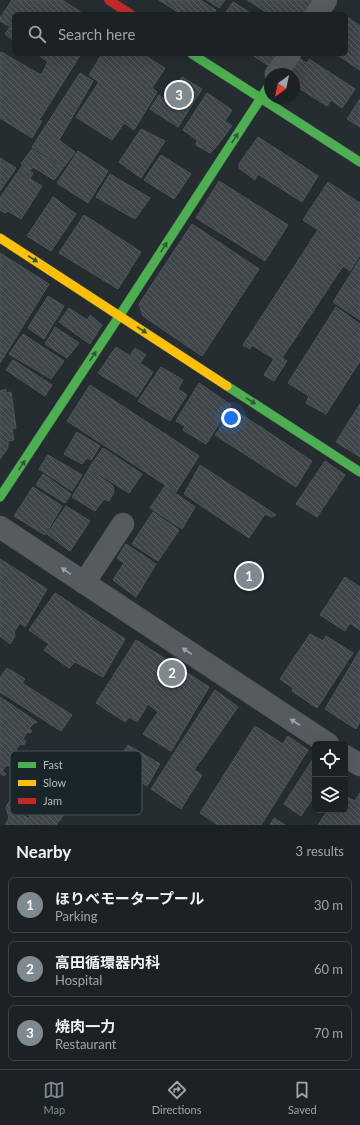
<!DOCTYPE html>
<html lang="en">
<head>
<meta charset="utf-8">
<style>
	body { margin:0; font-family:Lato,"Noto Sans JP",sans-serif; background:#252a2c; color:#f1f3f6 }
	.controls { position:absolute; right:12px; bottom:12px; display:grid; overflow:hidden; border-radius:6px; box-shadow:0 4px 16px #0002 }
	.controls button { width:36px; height:36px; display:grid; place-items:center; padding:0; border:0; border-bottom:1px solid #3a3f41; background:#1c2224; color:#f1f3f6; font:20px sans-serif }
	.compass { position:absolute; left:264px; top:68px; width:36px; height:36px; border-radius:50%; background:#1c2224; box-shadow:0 4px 16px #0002; rotate:213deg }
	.you { position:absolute; left:231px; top:418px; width:14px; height:14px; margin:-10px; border:3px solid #fff; border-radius:50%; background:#1a73e8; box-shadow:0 0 0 6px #1a73e833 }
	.badge { display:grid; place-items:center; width:26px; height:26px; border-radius:50%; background:#7f8a90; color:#fff; font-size:13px; font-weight:700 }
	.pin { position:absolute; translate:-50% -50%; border:2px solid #fff; box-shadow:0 1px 4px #0006 }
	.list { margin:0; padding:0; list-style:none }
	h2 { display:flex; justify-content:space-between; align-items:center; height:52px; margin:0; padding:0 16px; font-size:17px }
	h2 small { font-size:13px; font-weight:400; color:#a0a4a6 }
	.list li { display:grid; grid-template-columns:26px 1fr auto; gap:12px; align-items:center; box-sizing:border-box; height:56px; margin:0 8px 8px; padding:0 8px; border:1px solid #3a3f41; border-radius:6px }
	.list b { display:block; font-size:15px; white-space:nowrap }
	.list p { margin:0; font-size:13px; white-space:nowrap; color:#a0a4a6 }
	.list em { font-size:13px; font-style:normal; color:#a0a4a6 }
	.icon { flex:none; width:22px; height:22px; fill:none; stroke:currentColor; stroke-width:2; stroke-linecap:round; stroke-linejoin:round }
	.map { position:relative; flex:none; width:360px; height:825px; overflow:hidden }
	.search { position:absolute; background:#1c2224; box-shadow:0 4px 16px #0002; left:12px; right:12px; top:12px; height:44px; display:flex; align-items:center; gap:10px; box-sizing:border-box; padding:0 14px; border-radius:6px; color:#a0a4a6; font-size:15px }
	.sheet { height:244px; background:#1c2224 }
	nav { display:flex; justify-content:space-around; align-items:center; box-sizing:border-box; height:56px; border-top:1px solid #3a3f41; background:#1c2224; font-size:11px; color:#a0a4a6 }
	nav a { display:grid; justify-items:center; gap:2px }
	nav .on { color:#7f8a90 }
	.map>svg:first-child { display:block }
	.building { fill:url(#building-back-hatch); stroke:#4d5559 }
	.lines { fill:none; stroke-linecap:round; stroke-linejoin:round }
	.street-casing { stroke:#44494b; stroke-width:23 }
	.fast-casing { stroke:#44494b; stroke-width:10 }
	.slow-casing { stroke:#44494b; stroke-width:10 }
	.jam-casing { stroke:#44494b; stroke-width:10 }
	.street { stroke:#555b5f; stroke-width:22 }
	.fast { stroke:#4caf50; stroke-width:9 }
	.slow { stroke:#ffc107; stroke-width:9 }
	.jam { stroke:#c62828; stroke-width:9 }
	.oneway { fill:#2e5c39 }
	.oneway2 { fill:#98a4aa }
	.key { fill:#1a252a; stroke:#475258; stroke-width:1 }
	.key-label { font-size:11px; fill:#afbcc3 }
</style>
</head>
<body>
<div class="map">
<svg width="360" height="825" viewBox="0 0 360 825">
	<defs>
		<pattern id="building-back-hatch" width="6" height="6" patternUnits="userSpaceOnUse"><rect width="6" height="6" fill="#3f4548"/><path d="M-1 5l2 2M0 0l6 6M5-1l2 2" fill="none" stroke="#585e61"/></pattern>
	</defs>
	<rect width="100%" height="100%" fill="#262d30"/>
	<g class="building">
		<polygon points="12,0 62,0 84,14 14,14 14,41 5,34 10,27 0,21 0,18"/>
		<polygon points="159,0 200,0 216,10 214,14 181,14"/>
		<polygon points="207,0 225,0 219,8"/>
		<polygon points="247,0 313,0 304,14 269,14"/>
		<polygon points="233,2 252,14 225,14"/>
		<polygon points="346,16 360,26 360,70 336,54 346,54"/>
		<polygon points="1,52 41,75 48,62 37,54 81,54 39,120 42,121 32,138 0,118 0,54"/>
		<polygon points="102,54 142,54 165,68 152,88 157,92 134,130 124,123 112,140 76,117 99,82 89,75"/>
		<polygon points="251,54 277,54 269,66"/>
		<polygon points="300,59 307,63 309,59 355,89 342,108 331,100 327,106 294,85 294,74 291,73"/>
		<polygon points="80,73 93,81 59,140 75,152 64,167 32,147"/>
		<polygon points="182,77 202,89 178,127 150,109 159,95 165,100"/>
		<polygon points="207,93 232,110 225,121 232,126 216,147 210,153 196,145 197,140 183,130"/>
		<polygon points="360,99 360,127 347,119"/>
		<polygon points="141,129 165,141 141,178 119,162"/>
		<polygon points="258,137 318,176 302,202 258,174 255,180 239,168 239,164"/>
		<polygon points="32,149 63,168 54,180 33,167 31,170 21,164"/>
		<polygon points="78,151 108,171 88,203 57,183"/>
		<polygon points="161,155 191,174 174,199 144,180"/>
		<polygon points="0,158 16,168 0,191"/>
		<polygon points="22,166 33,173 30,179 42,186 21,219 8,211 5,213 0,210 0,198"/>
		<polygon points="110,174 150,198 135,219 96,197"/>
		<polygon points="219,181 288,225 265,261 196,218"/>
		<polygon points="328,182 360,203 360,255 350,271 343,266 282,358 287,361 274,381 264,375 274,359 252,345 250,349 243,345 318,230 303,220"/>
		<polygon points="53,197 76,214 51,251 27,236"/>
		<polygon points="84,215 141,252 118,289 59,253"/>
		<polygon points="192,224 259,269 202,356 143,316 139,304"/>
		<polygon points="0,253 49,284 0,363"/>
		<polygon points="360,259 360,320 333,302"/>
		<polygon points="48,296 64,306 44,339 28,328"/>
		<polygon points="336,307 360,324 360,361 326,414 306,403 309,396 288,383"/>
		<polygon points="69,308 87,320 90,315 102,325 90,344 59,322"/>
		<polygon points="55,327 79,343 67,358 45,344"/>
		<polygon points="23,334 64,361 51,379 9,354"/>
		<polygon points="116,347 130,356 135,348 146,355 140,363 153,372 137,397 98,373"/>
		<polygon points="13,360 52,385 45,396 6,370"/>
		<polygon points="161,367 183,380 178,389 187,395 170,421 138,401"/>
		<polygon points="199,383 231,405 206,444 183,430 185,426 176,421"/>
		<polygon points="90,385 199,456 176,492 67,421"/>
		<polygon points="6,389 6,393 11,392 16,428 12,429 14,440 8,441 8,448 0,459 0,391"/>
		<polygon points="360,404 360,457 336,442"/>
		<polygon points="233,409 312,461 296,487 215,435"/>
		<polygon points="77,432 100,446 91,460 87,458 82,464 64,454"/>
		<polygon points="103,448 142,474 129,493 89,468"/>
		<polygon points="48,455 82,475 72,491 39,469"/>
		<polygon points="325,461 345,475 317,517 296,504"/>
		<polygon points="200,465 276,515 272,517 265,514 249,538 184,494"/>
		<polygon points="89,469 113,486 114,492 109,501 104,499 95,511 72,497"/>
		<polygon points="43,474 71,494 65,503 36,485"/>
		<polygon points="165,486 195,507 182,529 150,508"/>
		<polygon points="33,487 62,506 45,535 14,516"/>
		<polygon points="66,506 90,521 70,551 47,534"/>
		<polygon points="153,512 179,530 158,561 132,544"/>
		<polygon points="126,544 156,564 136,597 113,580 124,563 117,558"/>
		<polygon points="0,559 47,589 25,627 20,623 14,632 15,636 10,644 0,636"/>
		<polygon points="345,577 360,587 360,630 350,623 345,631 320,615"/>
		<polygon points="55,593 125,639 103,677 75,662 69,668 44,650 49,644 29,630"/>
		<polygon points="310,634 323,641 326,636 353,653 317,708 292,691 293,688 280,679"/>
		<polygon points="136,640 209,687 171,751 143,734 158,712 148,704 137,722 129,717 125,722 96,703"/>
		<polygon points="360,650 360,721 356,729 325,709"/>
		<polygon points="7,668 25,679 22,683 72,715 61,731 0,692 0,678"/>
		<polygon points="215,690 238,707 194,770 202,775 181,809 151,789"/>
		<polygon points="0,697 37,722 33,724 29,729 32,731 30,733 27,732 23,739 26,741 24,745 20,744 16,750 19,753 17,756 13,753 9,761 12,763 10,767 7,765 2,771 6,774 4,776 0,773"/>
		<polygon points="255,726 283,744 288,736 308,750 261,825 218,825 200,813"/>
		<polygon points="128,745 160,764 147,786 116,766"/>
		<polygon points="313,759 315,760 315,795 301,816 284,804"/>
		<polygon points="16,790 29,800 21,814 28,818 24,825 5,825 9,818 6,807"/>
		<polygon points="360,793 360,825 318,825 328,810 345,810 345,796 355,801"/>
		<polygon points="32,799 44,807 49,801 65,813 56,825 24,825 30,816 24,811"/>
		<polygon points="274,818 285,825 270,825"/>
	</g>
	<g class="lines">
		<g class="street-casing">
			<g id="street">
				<polyline points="316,14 326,0"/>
				<polyline points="276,74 290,54"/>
				<polyline points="0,527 328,744"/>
				<polyline points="84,583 123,524"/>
				<polyline points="345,756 360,765"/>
			</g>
		</g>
		<g class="fast-casing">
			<g id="fast">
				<polyline points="192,54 360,162"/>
				<polyline points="227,386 360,472"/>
				<polyline points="0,497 120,315 270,84"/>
			</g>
		</g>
		<g class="slow-casing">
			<polyline id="slow" points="0,238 227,386"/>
		</g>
		<g class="jam-casing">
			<polyline id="jam" points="109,0 130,14"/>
		</g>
		<use href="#street" class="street"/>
		<use href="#fast" class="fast"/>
		<use href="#slow" class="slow"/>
		<use href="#jam" class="jam"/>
	</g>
	<defs><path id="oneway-solid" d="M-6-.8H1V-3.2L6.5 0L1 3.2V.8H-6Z"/></defs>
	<g class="oneway">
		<use href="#oneway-solid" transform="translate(235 138) rotate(-57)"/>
		<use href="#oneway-solid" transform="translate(164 247) rotate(-57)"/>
		<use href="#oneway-solid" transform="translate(33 259) rotate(33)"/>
		<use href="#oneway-solid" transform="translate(142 330) rotate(33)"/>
		<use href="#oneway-solid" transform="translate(93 356) rotate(-56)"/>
		<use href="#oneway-solid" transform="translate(251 401) rotate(33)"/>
		<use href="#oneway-solid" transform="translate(22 465) rotate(-56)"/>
	</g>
	<g class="oneway2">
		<use href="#oneway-solid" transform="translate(66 571) rotate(-146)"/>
		<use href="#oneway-solid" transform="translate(187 651) rotate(-147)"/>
		<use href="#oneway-solid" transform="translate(295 722) rotate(-147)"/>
	</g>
	<rect x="10" y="751" width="132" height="64" rx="6" class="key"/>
	<rect x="18" y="762" width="18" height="6" fill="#4caf50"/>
	<rect x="18" y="780" width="18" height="6" fill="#ffc107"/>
	<rect x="18" y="798" width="18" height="6" fill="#c62828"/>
	<g class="key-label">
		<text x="43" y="769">Fast</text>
		<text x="43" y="787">Slow</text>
		<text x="43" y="805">Jam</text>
	</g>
</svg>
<div class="controls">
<button><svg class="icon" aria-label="locate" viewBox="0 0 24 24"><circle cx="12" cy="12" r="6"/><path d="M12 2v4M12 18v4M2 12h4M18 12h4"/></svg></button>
<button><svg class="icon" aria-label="layers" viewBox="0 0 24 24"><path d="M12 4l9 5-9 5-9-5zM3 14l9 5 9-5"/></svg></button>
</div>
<svg class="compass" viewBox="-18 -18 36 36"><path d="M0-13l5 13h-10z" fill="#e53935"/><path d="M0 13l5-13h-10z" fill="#a0a4a6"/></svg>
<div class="you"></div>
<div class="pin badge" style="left:249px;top:576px">1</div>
<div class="pin badge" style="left:172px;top:673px">2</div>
<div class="pin badge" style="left:179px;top:95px">3</div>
<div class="search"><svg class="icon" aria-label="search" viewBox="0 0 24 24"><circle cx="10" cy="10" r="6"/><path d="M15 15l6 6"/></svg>Search here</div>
</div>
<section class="sheet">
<h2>Nearby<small>3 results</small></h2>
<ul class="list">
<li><span class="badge">1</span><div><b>ほりべモータープール</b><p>Parking</p></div><em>30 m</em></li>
<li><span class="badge">2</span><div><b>高田循環器内科</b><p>Hospital</p></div><em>60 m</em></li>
<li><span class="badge">3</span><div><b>焼肉一力</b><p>Restaurant</p></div><em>70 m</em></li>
</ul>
</section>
<nav>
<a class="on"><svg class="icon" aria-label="map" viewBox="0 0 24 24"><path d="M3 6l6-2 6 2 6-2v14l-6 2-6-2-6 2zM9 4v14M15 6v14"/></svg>Map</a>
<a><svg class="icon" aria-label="directions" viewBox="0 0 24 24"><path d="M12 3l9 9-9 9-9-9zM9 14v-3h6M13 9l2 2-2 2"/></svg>Directions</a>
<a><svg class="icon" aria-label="saved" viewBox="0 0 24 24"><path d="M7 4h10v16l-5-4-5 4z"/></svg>Saved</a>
</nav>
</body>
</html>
